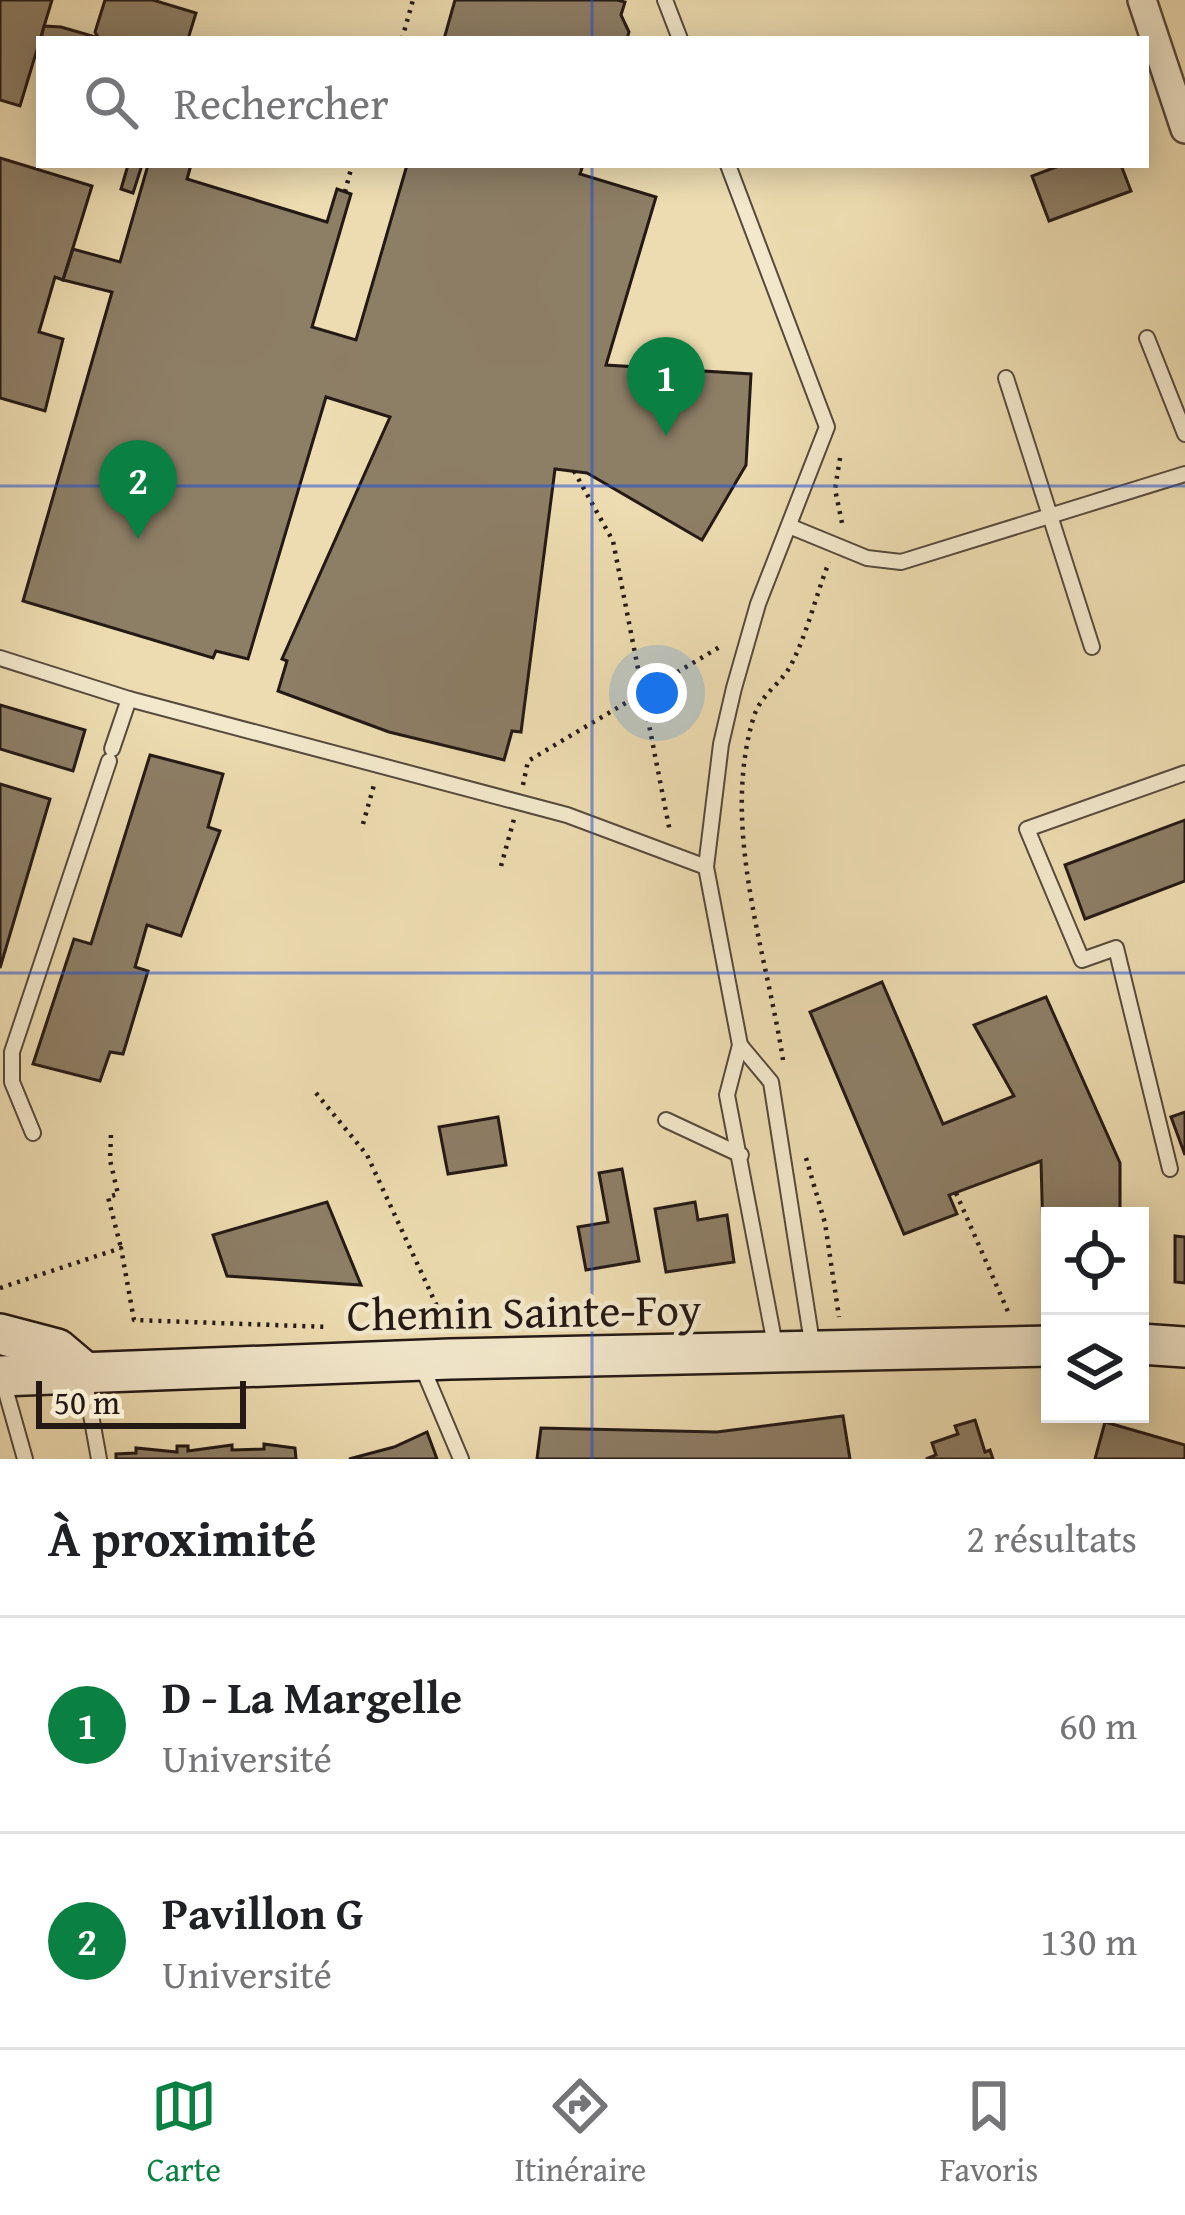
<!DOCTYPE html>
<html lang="fr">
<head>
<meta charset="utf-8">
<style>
	body { margin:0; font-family:"Gentium Book Plus",serif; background:#f6f6f6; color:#202124 }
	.controls { position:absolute; right:36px; bottom:36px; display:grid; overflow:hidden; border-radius:0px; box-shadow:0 6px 30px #0003 }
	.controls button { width:108px; height:108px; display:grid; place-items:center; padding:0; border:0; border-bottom:3px solid #e0e0e0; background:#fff; color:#202124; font:60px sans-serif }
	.scale { position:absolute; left:36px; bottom:30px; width:210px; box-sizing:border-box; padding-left:12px; border:6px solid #251915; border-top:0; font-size:33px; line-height:42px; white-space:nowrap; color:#251915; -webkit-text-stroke:9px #f3e8cc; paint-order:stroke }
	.you { position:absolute; left:657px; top:693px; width:42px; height:42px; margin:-30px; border:9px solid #fff; border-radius:50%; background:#1a73e8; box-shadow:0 0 0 18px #1a73e833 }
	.badge { display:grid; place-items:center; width:78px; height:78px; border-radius:50%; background:#0b8043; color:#fff; font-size:39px; font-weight:700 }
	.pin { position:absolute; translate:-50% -99px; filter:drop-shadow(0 3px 6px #0008) }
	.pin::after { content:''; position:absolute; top:63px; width:42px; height:36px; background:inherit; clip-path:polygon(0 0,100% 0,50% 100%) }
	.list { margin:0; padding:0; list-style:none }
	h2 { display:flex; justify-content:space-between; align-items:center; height:156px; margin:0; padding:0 48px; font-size:51px }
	h2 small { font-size:39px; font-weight:400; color:#757577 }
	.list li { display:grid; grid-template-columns:78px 1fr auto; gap:36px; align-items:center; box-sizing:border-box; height:216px; padding:0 48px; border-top:3px solid #e0e0e0 }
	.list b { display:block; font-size:45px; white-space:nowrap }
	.list p { margin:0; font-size:39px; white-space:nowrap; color:#757577 }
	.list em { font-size:39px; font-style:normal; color:#757577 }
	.icon { flex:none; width:66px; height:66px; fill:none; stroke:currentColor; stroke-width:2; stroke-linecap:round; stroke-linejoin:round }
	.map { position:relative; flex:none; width:1185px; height:1459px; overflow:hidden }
	.search { position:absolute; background:#fff; box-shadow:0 6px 30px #0003; left:36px; right:36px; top:36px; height:132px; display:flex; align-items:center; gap:30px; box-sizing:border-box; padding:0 42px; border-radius:0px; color:#757577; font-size:45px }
	.sheet { height:588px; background:#fff }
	nav { display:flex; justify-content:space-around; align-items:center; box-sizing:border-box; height:168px; border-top:3px solid #e0e0e0; background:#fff; font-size:33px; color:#757577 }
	nav a { display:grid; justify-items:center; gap:6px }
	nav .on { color:#0b8043 }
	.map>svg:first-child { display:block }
	.building { fill:#8d7e66; stroke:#251915; stroke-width:3 }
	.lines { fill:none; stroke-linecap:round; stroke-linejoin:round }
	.service-casing { stroke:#574a3c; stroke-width:18 }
	.minor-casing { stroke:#574a3c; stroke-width:32 }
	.secondary-casing { stroke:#251915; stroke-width:44 }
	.path { stroke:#251915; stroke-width:4.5; stroke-dasharray:3 6; stroke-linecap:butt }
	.service { stroke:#f3e8cc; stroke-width:14 }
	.minor { stroke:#f3e8cc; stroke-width:27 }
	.secondary { stroke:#f3e8cc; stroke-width:39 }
	.grid { fill:none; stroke:#1d4ed8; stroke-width:3; stroke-opacity:0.55 }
	.labels { text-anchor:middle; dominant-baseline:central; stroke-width:9; stroke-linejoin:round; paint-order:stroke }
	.street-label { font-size:45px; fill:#251915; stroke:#f3e8cc }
</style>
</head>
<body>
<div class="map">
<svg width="1185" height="1459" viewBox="0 0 1185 1459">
	<rect width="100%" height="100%" fill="#eddcb1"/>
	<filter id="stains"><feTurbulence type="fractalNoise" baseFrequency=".00167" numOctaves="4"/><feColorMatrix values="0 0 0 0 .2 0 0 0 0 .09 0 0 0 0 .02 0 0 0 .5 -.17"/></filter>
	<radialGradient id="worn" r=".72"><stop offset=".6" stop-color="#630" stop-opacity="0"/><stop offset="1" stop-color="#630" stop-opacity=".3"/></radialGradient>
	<g class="building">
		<polygon points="0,0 52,0 20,106 0,100"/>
		<polygon points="105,0 153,0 196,13 188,39 99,39 95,32"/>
		<polygon points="455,0 617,0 625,2 621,15 629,32 627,39 444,39"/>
		<polygon points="44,26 61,27 99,38 41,39"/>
		<polygon points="0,158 92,186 63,280 55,277 39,332 63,339 45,411 0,398"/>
		<polygon points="128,165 142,165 133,193 121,189"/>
		<polygon points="148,165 191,165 187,179 327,222 337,189 351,194 312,327 356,340 407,165 583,165 580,174 656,197 606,365 751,374 746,465 702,540 587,473 555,469 521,732 512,731 504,760 389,732 278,691 287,661 282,659 390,417 326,397 248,659 216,651 213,658 23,601 112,292 63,280 73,249 120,262"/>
		<polygon points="1061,165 1121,165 1131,191 1049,221 1032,176"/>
		<polygon points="0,705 85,730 73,771 0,749"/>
		<polygon points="150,755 223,774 208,827 220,831 181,936 147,925 135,967 148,971 123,1054 110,1052 100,1081 33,1064 74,939 91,944"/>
		<polygon points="0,784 50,799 0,968"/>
		<polygon points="1185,820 1185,881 1085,919 1065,865"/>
		<polygon points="882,982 943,1124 1014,1096 974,1025 1046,997 1120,1163 1120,1216 1050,1216 1050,1274 1044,1274 1041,1161 949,1195 957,1214 904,1234 810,1012"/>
		<polygon points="1185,1112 1185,1155 1171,1117"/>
		<polygon points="498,1117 506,1165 448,1174 439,1127"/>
		<polygon points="622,1169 639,1261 586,1270 578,1227 608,1222 599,1173"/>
		<polygon points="327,1202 361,1285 227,1276 213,1235"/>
		<polygon points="695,1202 698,1220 727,1215 734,1262 666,1272 655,1209"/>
		<polygon points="1175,1236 1185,1237 1185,1283 1175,1282"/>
		<polygon points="843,1416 850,1459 537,1459 541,1428 717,1432"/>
		<polygon points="975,1420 985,1452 990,1450 993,1459 926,1459 936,1455 932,1443 958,1434 955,1426"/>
		<polygon points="1105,1422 1185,1445 1185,1459 1095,1459"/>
		<polygon points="427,1432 437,1459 349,1459 394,1447"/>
		<polygon points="264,1444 295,1448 296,1459 116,1459 116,1454 136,1453 136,1448 177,1452 177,1446 188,1446 188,1451 232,1445 232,1450 264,1449"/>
	</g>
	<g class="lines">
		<g class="service-casing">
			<g id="service">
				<polyline points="665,0 680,39"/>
				<polyline points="728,165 827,427 758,604 734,688 721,744 706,867 740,1045 727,1095 776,1350"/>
				<polyline points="1147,338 1185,434"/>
				<polyline points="1006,378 1092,647"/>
				<polyline points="789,526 867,558 901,562 1185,474"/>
				<polyline points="0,658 129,699 567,815 706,867"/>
				<polyline points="112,749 129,699"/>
				<polyline points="740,1045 771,1082 813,1349"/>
				<polyline points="666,1120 741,1155"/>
				<polyline points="33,1133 12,1082 12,1052 109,761"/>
				<polyline points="1170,1169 1116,948 1082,960 1027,829 1185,773"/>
				<polyline points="421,1364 461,1459"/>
				<polyline points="84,1376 99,1459"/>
				<polyline points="3,1381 25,1459"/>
			</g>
		</g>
		<g class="minor-casing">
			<polyline id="minor" points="1142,0 1185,129"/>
		</g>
		<g class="secondary-casing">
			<g id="secondary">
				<polyline points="0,1334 57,1349 83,1371"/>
				<polyline points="1140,1344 1185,1347"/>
				<polyline points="0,1376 450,1359 1050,1346"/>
			</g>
		</g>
		<g class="path">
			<polyline points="402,39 413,0"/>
			<polyline points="345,192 352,165"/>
			<polyline points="840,458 835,489 842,523"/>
			<polyline points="574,471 613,541 670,832"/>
			<polyline points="523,785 528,761 723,645"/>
			<polyline points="363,824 374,785"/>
			<polyline points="501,866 514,819"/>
			<path d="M783 1060C766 950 720 826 754 716 762 693 780 685 791 665 807 634 816 595 829 562"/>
			<polyline points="316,1093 367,1155 447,1328"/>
			<polyline points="111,1135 110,1160 118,1194 108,1197 121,1248"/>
			<polyline points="806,1158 825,1223 839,1317"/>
			<polyline points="956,1193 1009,1314"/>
			<polyline points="0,1288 121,1248 134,1320 329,1327"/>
		</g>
		<use href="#service" class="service"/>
		<use href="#minor" class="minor"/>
		<use href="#secondary" class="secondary"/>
	</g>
	<path class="grid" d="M592 0V39M592 165V1459M0 486H1185M0 973H1185"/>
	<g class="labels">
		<g class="street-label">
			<text transform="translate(524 1311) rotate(-1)">Chemin Sainte-Foy</text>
		</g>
	</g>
	<rect width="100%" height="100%" filter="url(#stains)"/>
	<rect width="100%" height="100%" fill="url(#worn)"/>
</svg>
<div class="controls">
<button><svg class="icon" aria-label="locate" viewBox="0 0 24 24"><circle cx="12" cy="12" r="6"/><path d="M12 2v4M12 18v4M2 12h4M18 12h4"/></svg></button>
<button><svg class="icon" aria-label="layers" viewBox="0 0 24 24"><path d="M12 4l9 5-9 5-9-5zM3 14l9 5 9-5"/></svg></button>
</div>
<div class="scale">50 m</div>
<div class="you"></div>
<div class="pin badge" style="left:666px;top:436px">1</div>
<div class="pin badge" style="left:138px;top:539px">2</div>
<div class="search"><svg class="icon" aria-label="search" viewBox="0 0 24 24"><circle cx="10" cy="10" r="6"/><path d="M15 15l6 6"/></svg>Rechercher</div>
</div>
<section class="sheet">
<h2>À proximité<small>2 résultats</small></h2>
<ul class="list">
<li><span class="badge">1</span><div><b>D - La Margelle</b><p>Université</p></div><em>60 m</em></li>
<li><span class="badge">2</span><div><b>Pavillon G</b><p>Université</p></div><em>130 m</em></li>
</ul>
</section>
<nav>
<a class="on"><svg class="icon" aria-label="map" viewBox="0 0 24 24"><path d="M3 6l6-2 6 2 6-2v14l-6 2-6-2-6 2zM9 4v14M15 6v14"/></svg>Carte</a>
<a><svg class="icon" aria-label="directions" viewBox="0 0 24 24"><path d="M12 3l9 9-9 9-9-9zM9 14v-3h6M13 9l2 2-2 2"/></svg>Itinéraire</a>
<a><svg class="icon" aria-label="saved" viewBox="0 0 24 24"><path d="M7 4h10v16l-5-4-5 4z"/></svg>Favoris</a>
</nav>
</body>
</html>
